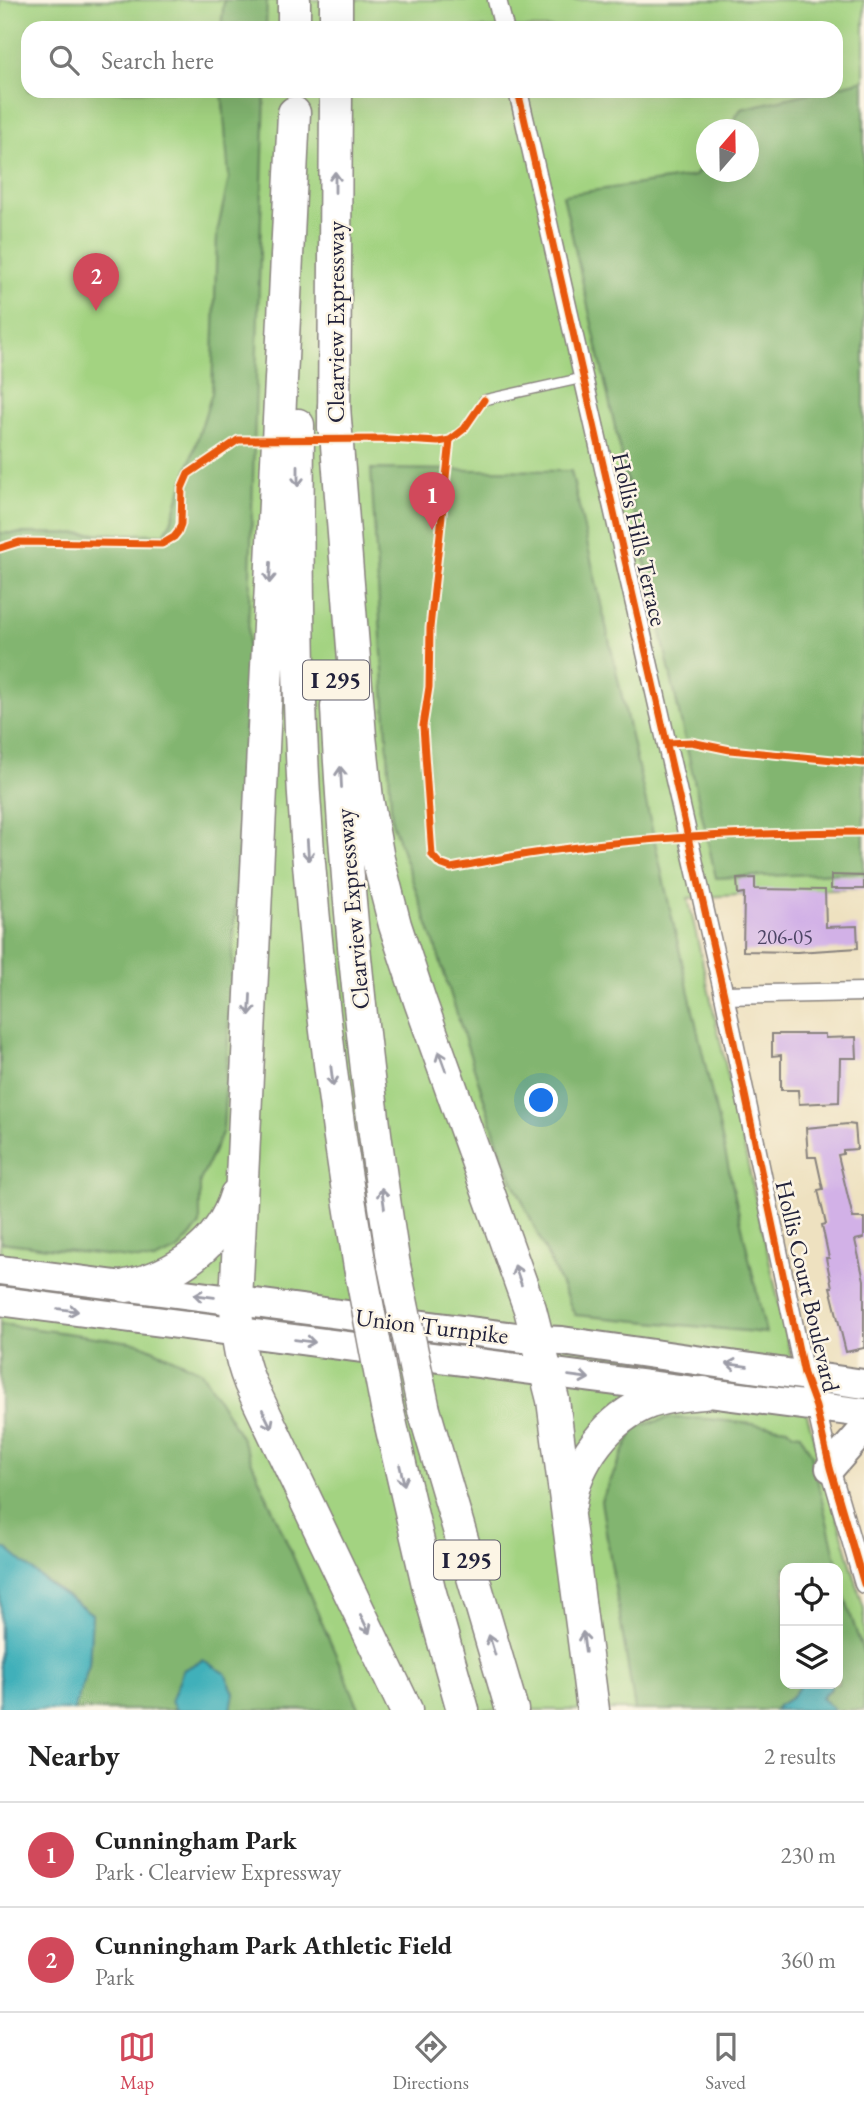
<!DOCTYPE html>
<html lang="en">
<head>
<meta charset="utf-8">
<style>
	body { margin:0; font-family:"EB Garamond",serif; background:#f2f2f2; color:#222 }
	.controls { position:absolute; right:21px; bottom:21px; display:grid; overflow:hidden; border-radius:14px; box-shadow:0 7px 28px #0002 }
	.controls button { width:63px; height:63px; display:grid; place-items:center; padding:0; border:0; border-bottom:2px solid #e0e0e0; background:#fff; color:#222; font:35px sans-serif }
	.compass { position:absolute; left:696px; top:119px; width:63px; height:63px; border-radius:50%; background:#fff; box-shadow:0 7px 28px #0002; rotate:20deg }
	.you { position:absolute; left:542px; top:1101px; width:24px; height:24px; margin:-18px; border:5px solid #fff; border-radius:50%; background:#1a73e8; box-shadow:0 0 0 10px #1a73e833 }
	.badge { display:grid; place-items:center; width:46px; height:46px; border-radius:50%; background:#d1495b; color:#fff; font-size:23px; font-weight:700 }
	.pin { position:absolute; translate:-50% -58px; filter:drop-shadow(0 2px 4px #0008) }
	.pin::after { content:''; position:absolute; top:37px; width:24px; height:21px; background:inherit; clip-path:polygon(0 0,100% 0,50% 100%) }
	.list { margin:0; padding:0; list-style:none }
	h2 { display:flex; justify-content:space-between; align-items:center; height:91px; margin:0; padding:0 28px; font-size:30px }
	h2 small { font-size:23px; font-weight:400; color:#767676 }
	.list li { display:grid; grid-template-columns:46px 1fr auto; gap:21px; align-items:center; box-sizing:border-box; height:105px; padding:0 28px; border-top:2px solid #e0e0e0 }
	.list b { display:block; font-size:26px; white-space:nowrap }
	.list p { margin:0; font-size:23px; white-space:nowrap; color:#767676 }
	.list em { font-size:23px; font-style:normal; color:#767676 }
	.icon { flex:none; width:38px; height:38px; fill:none; stroke:currentColor; stroke-width:2; stroke-linecap:round; stroke-linejoin:round }
	.map { position:relative; flex:none; width:864px; height:1710px; overflow:hidden }
	.search { position:absolute; background:#fff; box-shadow:0 7px 28px #0002; left:21px; right:21px; top:21px; height:77px; display:flex; align-items:center; gap:18px; box-sizing:border-box; padding:0 24px; border-radius:21px; color:#767676; font-size:26px }
	.sheet { height:301px; background:#fff }
	nav { display:flex; justify-content:space-around; align-items:center; box-sizing:border-box; height:98px; border-top:2px solid #e0e0e0; background:#fff; font-size:19px; color:#767676 }
	nav a { display:grid; justify-items:center; gap:4px }
	nav .on { color:#d1495b }
	.map>svg:first-child { display:block }
	.green { fill:#a3d381; stroke:#627a5e; stroke-width:2; fill-rule:evenodd }
	.forest { fill:#82b56f; stroke:#526c55; stroke-width:2 }
	.water { fill:#40b0ba; stroke:#31697a; stroke-width:2 }
	.building { fill:#d2b1e7 }
	.lines { fill:none; stroke-linecap:round; stroke-linejoin:round }
	.lane-casing { stroke:#88827e; stroke-width:12 }
	.street-casing { stroke:#88827e; stroke-width:21 }
	.primary-casing { stroke:#88827e; stroke-width:32 }
	.highway-casing { stroke:#88827e; stroke-width:35 }
	.lane { stroke:#fff; stroke-width:9 }
	.street { stroke:#fff; stroke-width:18 }
	.primary { stroke:#fff; stroke-width:28 }
	.highway { stroke:#fff; stroke-width:32 }
	.highway-bridge-casing { stroke:#88827e; stroke-width:35; stroke-linecap:butt }
	.highway-bridge { stroke:#fff; stroke-width:32 }
	.cycleway-casing { stroke:#fcf5e5; stroke-width:11 }
	.cycleway { stroke:#e8590c; stroke-width:7 }
	.oneway { stroke:#9c9ca7 }
	.labels { text-anchor:middle; dominant-baseline:central; stroke-width:5; stroke-linejoin:round; paint-order:stroke }
	.number-label { font-size:21px; fill:#4e4666 }
	.shield { fill:#fcf5e5; stroke:#63616e; stroke-width:2 }
	.shield-label { font-size:23px; font-weight:bold; fill:#22223b }
	.street-label { font-size:24px; fill:#22223b; stroke:#fcf5e5 }
</style>
</head>
<body>
<div class="map">
<svg width="864" height="1710" viewBox="0 0 864 1710">
	<rect width="100%" height="100%" fill="#fcf5e5"/>
	<filter id="ink" filterUnits="userSpaceOnUse"><feTurbulence type="fractalNoise" baseFrequency=".0143" numOctaves="2"/><feDisplacementMap in="SourceGraphic" scale="14" xChannelSelector="R" yChannelSelector="G"/><feConvolveMatrix kernelMatrix="1 2 1 2 8 2 1 2 1" color-interpolation-filters="sRGB"/></filter>
	<filter id="wash" filterUnits="userSpaceOnUse"><feTurbulence type="fractalNoise" baseFrequency=".00686" numOctaves="4" result="noise"/><feDisplacementMap in="SourceGraphic" scale="28" xChannelSelector="R" yChannelSelector="G"/><feGaussianBlur stdDeviation="1.57" result="paint"/><feColorMatrix in="noise" values="0 0 0 0 0 0 0 0 0 0 0 0 0 0 0 0 0 1.4 0 .05"/><feComposite in="paint" operator="in"/></filter>
	<g filter="url(#wash)">
		<rect width="100%" height="100%" fill="#eee1c0"/>
		<path class="green" d="M0 0H864V888L688 898 794 1370 864 1609V1710H0ZM28 28H836V91H28ZM706 130H748V172H706ZM785 1568H838V1684H785Z"/>
		<g class="forest">
			<polygon points="224,0 267,0 266,28 221,28"/>
			<polygon points="864,80 864,872 716,878 563,195 695,176 706,160 706,172 748,172 748,130 728,129 741,109 819,91 836,91 836,87"/>
			<polygon points="222,91 265,91 246,706 223,1131 200,1181 200,1225 178,1250 152,1261 0,1242 0,533 164,534 171,522 212,393 217,233 229,178"/>
			<polygon points="371,469 571,471 766,1333 575,1315 503,1159 436,948 392,822"/>
			<polygon points="0,1324 139,1343 201,1371 241,1437 360,1710 231,1710 234,1693 171,1701 176,1710 74,1710 89,1665 92,1614 0,1549"/>
			<polygon points="669,1418 709,1419 788,1428 793,1433 800,1434 811,1453 838,1568 785,1568 785,1684 801,1684 792,1697 778,1706 775,1710 635,1710 601,1501 635,1427"/>
			<polygon points="838,1568 842,1589 864,1655 864,1710 835,1710 821,1698 831,1689 830,1684 838,1684"/>
		</g>
		<g class="water">
			<polygon points="0,1549 7,1549 50,1585 92,1614 89,1665 74,1710 0,1710"/>
			<polygon points="203,1660 225,1673 234,1693 231,1710 176,1710 171,1702 183,1670"/>
			<polygon points="801,1684 830,1684 831,1688 821,1698 835,1710 775,1710 778,1706 792,1697"/>
		</g>
		<g id="blocks">
			<g class="building">
				<polygon points="831,875 864,876 864,889 831,889"/>
				<polygon points="755,878 755,889 825,890 826,927 857,926 858,948 797,952 743,951 744,893 738,894 737,879"/>
				<polygon points="772,1034 825,1034 825,1038 856,1037 857,1058 840,1058 839,1102 799,1104 798,1090 781,1090 781,1055 772,1056"/>
				<polygon points="848,1124 855,1125 857,1149 843,1150 843,1154 838,1155 853,1218 864,1218 864,1238 855,1240 864,1280 864,1348 846,1352 830,1287 832,1287 826,1258 829,1258 822,1225 826,1224 818,1190 823,1189 816,1157 808,1157 806,1128"/>
			</g>
		</g>
	</g>
	<g filter="url(#ink)">
		<use href="#blocks" fill-opacity="0" stroke="#88827e" stroke-width="2"/>
		<g class="lines">
			<g class="lane-casing">
				<polyline id="lane" points="484,400 583,378"/>
			</g>
			<g class="street-casing">
				<g id="street">
					<polyline points="497,0 504,28"/>
					<polyline points="518,91 724,995 804,1374 816,1407 830,1468 864,1584"/>
					<polyline points="724,995 864,992"/>
				</g>
			</g>
			<g class="primary-casing">
				<g id="primary">
					<polyline points="0,1270 539,1340 562,1341 864,1384"/>
					<polyline points="0,1301 864,1413"/>
					<polyline points="830,1468 864,1429"/>
				</g>
			</g>
			<g class="highway-casing">
				<g id="highway">
					<polyline points="294,28 294,0"/>
					<polyline points="336,28 336,0"/>
					<path d="M294 113 236 1301C237 1333 238 1353 250 1383L406 1710"/>
					<polyline points="334,407 360,736 367,799 378,859 395,925 420,1001 530,1309 553,1400 593,1710"/>
					<path d="M298 425C297 548 297 671 304 795 314 953 334 1111 360 1267"/>
					<polyline points="334,428 336,91"/>
					<path d="M337 707C346 894 365 1081 394 1266"/>
					<path d="M126 1286C175 1276 221 1245 236 1195"/>
					<polyline points="387,1408 429,1589 463,1710"/>
					<polyline points="424,1410 512,1710"/>
					<path d="M570 1505C575 1462 609 1417 650 1402 668 1396 686 1394 704 1393"/>
				</g>
			</g>
			<use href="#lane" class="lane"/>
			<use href="#street" class="street"/>
			<use href="#primary" class="primary"/>
			<use href="#highway" class="highway"/>
			<g class="highway-bridge-casing">
				<g id="highway-bridge">
					<polyline points="394,1266 424,1410"/>
					<polyline points="360,1267 387,1408"/>
				</g>
			</g>
			<use href="#highway-bridge" class="highway-bridge"/>
			<g class="cycleway-casing">
				<g id="cycleway">
					<polyline points="518,91 724,995 804,1374 816,1407 830,1468 864,1584"/>
					<path d="M450 440 430 628 429 687 423 726 432 855 440 864 451 868C479 863 507 857 535 853 644 836 754 833 864 832"/>
					<polyline points="0,548 19,542 162,544 174,537 178,532 181,524 182,488 188,474 238,440 388,439 438,442 450,440 464,429 484,400"/>
					<polyline points="667,743 691,742 730,750 864,763"/>
				</g>
			</g>
			<use href="#cycleway" class="cycleway"/>
		</g>
		<defs><path id="oneway-shaft" d="M-6 0H5M1.5-3L5.5 0L1.5 3" fill="none" stroke-width="1.6" stroke-linecap="round" stroke-linejoin="round" transform="scale(1.75)"/></defs>
		<g class="oneway">
			<use href="#oneway-shaft" transform="translate(335 182) rotate(-90)"/>
			<use href="#oneway-shaft" transform="translate(298 476) rotate(90)"/>
			<use href="#oneway-shaft" transform="translate(270 573) rotate(93)"/>
			<use href="#oneway-shaft" transform="translate(341 777) rotate(-93)"/>
			<use href="#oneway-shaft" transform="translate(308 850) rotate(86)"/>
			<use href="#oneway-shaft" transform="translate(250 1005) rotate(93)"/>
			<use href="#oneway-shaft" transform="translate(442 1061) rotate(-110)"/>
			<use href="#oneway-shaft" transform="translate(332 1076) rotate(83)"/>
			<use href="#oneway-shaft" transform="translate(383 1198) rotate(-98)"/>
			<use href="#oneway-shaft" transform="translate(518 1275) rotate(-109)"/>
			<use href="#oneway-shaft" transform="translate(204 1296) rotate(-173)"/>
			<use href="#oneway-shaft" transform="translate(68 1310) rotate(8)"/>
			<use href="#oneway-shaft" transform="translate(305 1341) rotate(7)"/>
			<use href="#oneway-shaft" transform="translate(737 1365) rotate(-172)"/>
			<use href="#oneway-shaft" transform="translate(579 1377) rotate(7)"/>
			<use href="#oneway-shaft" transform="translate(267 1419) rotate(64)"/>
			<use href="#oneway-shaft" transform="translate(402 1475) rotate(77)"/>
			<use href="#oneway-shaft" transform="translate(365 1624) rotate(64)"/>
			<use href="#oneway-shaft" transform="translate(584 1642) rotate(-97)"/>
			<use href="#oneway-shaft" transform="translate(492 1645) rotate(-107)"/>
		</g>
	</g>
	<g class="labels">
		<g class="number-label">
			<text x="785" y="936">206-05</text>
		</g>
		<g class="shield">
			<rect x="303" y="660.5" width="66" height="39" rx="5"/>
			<rect x="434" y="1540.5" width="66" height="39" rx="5"/>
		</g>
		<g class="shield-label">
			<text x="336" y="680">I 295</text>
			<text x="467" y="1560">I 295</text>
		</g>
		<g class="street-label">
			<text transform="translate(335 322) rotate(-90)">Clearview Expressway</text>
			<text transform="translate(640 539) rotate(77)">Hollis Hills Terrace</text>
			<text transform="translate(352 909) rotate(-95)">Clearview Expressway</text>
			<text transform="translate(808 1286) rotate(77)">Hollis Court Boulevard</text>
			<text transform="translate(432 1326) rotate(7)">Union Turnpike</text>
		</g>
	</g>
</svg>
<div class="controls">
<button><svg class="icon" aria-label="locate" viewBox="0 0 24 24"><circle cx="12" cy="12" r="6"/><path d="M12 2v4M12 18v4M2 12h4M18 12h4"/></svg></button>
<button><svg class="icon" aria-label="layers" viewBox="0 0 24 24"><path d="M12 4l9 5-9 5-9-5zM3 14l9 5 9-5"/></svg></button>
</div>
<svg class="compass" viewBox="-18 -18 36 36"><path d="M0-13l5 13h-10z" fill="#e53935"/><path d="M0 13l5-13h-10z" fill="#767676"/></svg>
<div class="you"></div>
<div class="pin badge" style="left:432px;top:530px">1</div>
<div class="pin badge" style="left:96px;top:311px">2</div>
<div class="search"><svg class="icon" aria-label="search" viewBox="0 0 24 24"><circle cx="10" cy="10" r="6"/><path d="M15 15l6 6"/></svg>Search here</div>
</div>
<section class="sheet">
<h2>Nearby<small>2 results</small></h2>
<ul class="list">
<li><span class="badge">1</span><div><b>Cunningham Park</b><p>Park · Clearview Expressway</p></div><em>230 m</em></li>
<li><span class="badge">2</span><div><b>Cunningham Park Athletic Field</b><p>Park</p></div><em>360 m</em></li>
</ul>
</section>
<nav>
<a class="on"><svg class="icon" aria-label="map" viewBox="0 0 24 24"><path d="M3 6l6-2 6 2 6-2v14l-6 2-6-2-6 2zM9 4v14M15 6v14"/></svg>Map</a>
<a><svg class="icon" aria-label="directions" viewBox="0 0 24 24"><path d="M12 3l9 9-9 9-9-9zM9 14v-3h6M13 9l2 2-2 2"/></svg>Directions</a>
<a><svg class="icon" aria-label="saved" viewBox="0 0 24 24"><path d="M7 4h10v16l-5-4-5 4z"/></svg>Saved</a>
</nav>
</body>
</html>
